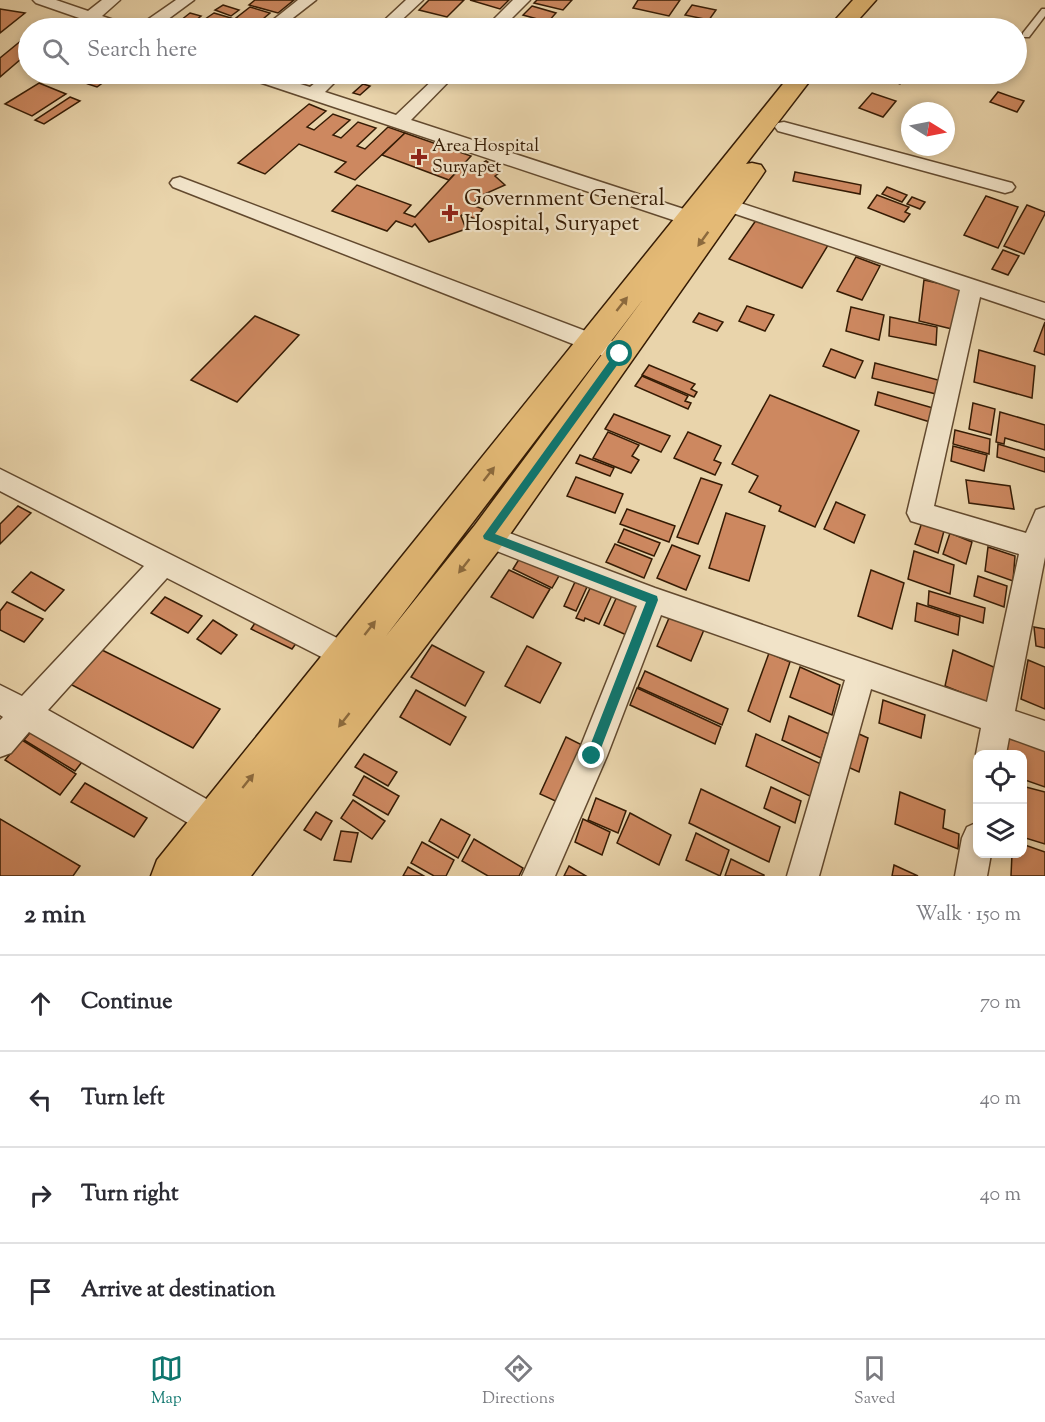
<!DOCTYPE html>
<html lang="en">
<head>
<meta charset="utf-8">
<style>
	body { margin:0; font-family:"Sorts Mill Goudy",serif; background:#f7f7f7; color:#2b2b33 }
	.controls { position:absolute; right:18px; bottom:18px; display:grid; overflow:hidden; border-radius:12px; box-shadow:0 3px 9px #0003 }
	.controls button { width:54px; height:54px; display:grid; place-items:center; padding:0; border:0; border-bottom:2px solid #e1e1e2; background:#fff; color:#2b2b33; font:30px sans-serif }
	.compass { position:absolute; left:901px; top:102px; width:54px; height:54px; border-radius:50%; background:#fff; box-shadow:0 3px 9px #0003; rotate:100deg }
	.stop { position:absolute; width:18px; height:18px; margin:-14px; border:4px solid #0f766e; border-radius:50%; background:#fff }
	.stop.end { background:#0f766e; border-color:#fff; box-shadow:0 2px 6px #0008 }
	.list { margin:0; padding:0; list-style:none }
	h2 { display:flex; justify-content:space-between; align-items:center; height:78px; margin:0; padding:0 24px; font-size:26px }
	h2 small { font-size:20px; font-weight:400; color:#7c7c81 }
	.list li { display:grid; grid-template-columns:39px 1fr auto; gap:18px; align-items:center; box-sizing:border-box; height:96px; padding:0 24px; border-top:2px solid #e1e1e2 }
	.list b { display:block; font-size:22px; white-space:nowrap }
	.list em { font-size:20px; font-style:normal; color:#7c7c81 }
	.icon { flex:none; width:33px; height:33px; fill:none; stroke:currentColor; stroke-width:2; stroke-linecap:round; stroke-linejoin:round }
	.map { position:relative; flex:none; width:1045px; height:876px; overflow:hidden }
	.search { position:absolute; background:#fff; box-shadow:0 3px 9px #0003; left:18px; right:18px; top:18px; height:66px; display:flex; align-items:center; gap:15px; box-sizing:border-box; padding:0 21px; border-radius:33px; color:#7c7c81; font-size:22px }
	.sheet { height:462px; background:#fff }
	nav { display:flex; justify-content:space-around; align-items:center; box-sizing:border-box; height:84px; border-top:2px solid #e1e1e2; background:#fff; font-size:16px; color:#7c7c81 }
	nav a { display:grid; justify-items:center; gap:3px }
	nav .on { color:#0f766e }
	.map>svg:first-child { display:block }
	.building { fill:#cd8860; stroke:#351b04; stroke-width:1.5 }
	.lines { fill:none; stroke-linecap:round; stroke-linejoin:round }
	.lane-casing { stroke:#62492e; stroke-width:3 }
	.street-casing { stroke:#62492e; stroke-width:3 }
	.primary-casing { stroke:#351b04; stroke-width:3 }
	.lane { fill:#f1e3c8; fill-rule:evenodd }
	.street { fill:#f1e3c8; fill-rule:evenodd }
	.primary { fill:#e4ba76; fill-rule:evenodd }
	.oneway { fill:#8c6a3d }
	.route { fill:#0f766e }
	.poi-dot { fill:#8f2418; stroke:#f1e3c8; stroke-width:2 }
	.labels { text-anchor:middle; dominant-baseline:central; stroke-width:4.5; stroke-linejoin:round; paint-order:stroke }
	.far-poi-label { font-size:18px; fill:#351b04; stroke:#f1e3c8; text-anchor:start }
	.poi-label { font-size:22px; fill:#351b04; stroke:#f1e3c8; text-anchor:start }
</style>
</head>
<body>
<div class="map">
<svg width="1045" height="876" viewBox="0 0 1045 876">
	<rect width="100%" height="100%" fill="#e9d4ab"/>
	<filter id="stains"><feTurbulence type="fractalNoise" baseFrequency=".00333" numOctaves="4"/><feColorMatrix values="0 0 0 0 .2 0 0 0 0 .09 0 0 0 0 .02 0 0 0 .5 -.17"/></filter>
	<radialGradient id="worn" r=".72"><stop offset=".6" stop-color="#630" stop-opacity="0"/><stop offset="1" stop-color="#630" stop-opacity=".3"/></radialGradient>
	<g class="building">
		<polygon points="255,0 294,0 278,13 249,5"/>
		<polygon points="429,0 464,0 447,17 419,10"/>
		<polygon points="470,0 509,0 500,9"/>
		<polygon points="537,0 572,0 563,10 534,3"/>
		<polygon points="638,0 680,0 669,16 633,8"/>
		<polygon points="223,5 239,10 231,16 215,10"/>
		<polygon points="692,5 716,10 709,20 685,15"/>
		<polygon points="532,6 556,13 548,22 523,15"/>
		<polygon points="250,7 270,13 257,24 236,18"/>
		<polygon points="0,9 25,13 0,33"/>
		<polygon points="190,13 201,16 186,28 171,28"/>
		<polygon points="214,13 231,18 216,28 192,28"/>
		<polygon points="239,21 258,27 229,28"/>
		<polygon points="28,35 28,53 0,77 0,58"/>
		<polygon points="103,74 115,74 97,87 88,84"/>
		<polygon points="875,74 909,74 900,84 873,75"/>
		<polygon points="39,83 66,94 32,116 5,104"/>
		<polygon points="363,84 370,86 360,95 353,93"/>
		<polygon points="998,92 1024,101 1017,112 990,102"/>
		<polygon points="872,93 896,101 883,117 859,108"/>
		<polygon points="70,97 80,101 44,124 35,120"/>
		<polygon points="309,104 326,111 307,127 314,130 333,114 350,120 333,135 341,138 358,122 376,128 357,146 365,149 388,127 405,133 355,180 335,172 346,162 299,144 265,174 238,163"/>
		<polygon points="405,133 471,156 449,180 382,155"/>
		<polygon points="486,161 502,171 495,176 505,185 480,196 472,205 483,209 475,219 463,214 461,216 466,229 429,242 415,224 412,227 396,221 387,231 332,211 357,185 411,205 404,213 415,217 464,164 472,170"/>
		<polygon points="795,172 861,185 860,194 793,181"/>
		<polygon points="887,187 907,195 902,202 882,194"/>
		<polygon points="877,195 909,207 905,212 910,214 904,222 868,208"/>
		<polygon points="986,196 1018,207 998,248 964,235"/>
		<polygon points="912,197 925,202 920,209 907,204"/>
		<polygon points="1027,205 1045,212 1045,214 1024,254 1004,246"/>
		<polygon points="759,216 830,242 802,288 729,259"/>
		<polygon points="1003,250 1019,256 1008,275 992,269"/>
		<polygon points="856,257 880,266 862,300 837,291"/>
		<polygon points="924,280 960,288 956,330 919,321"/>
		<polygon points="747,306 774,315 765,331 739,321"/>
		<polygon points="851,307 884,315 879,340 846,331"/>
		<polygon points="699,313 723,322 717,331 693,322"/>
		<polygon points="255,316 299,335 237,402 191,380"/>
		<polygon points="890,317 937,327 936,345 889,336"/>
		<polygon points="1045,322 1045,355 1034,351"/>
		<polygon points="831,349 863,361 855,378 823,366"/>
		<polygon points="979,350 1035,366 1032,398 974,382"/>
		<polygon points="875,363 938,380 936,394 872,378"/>
		<polygon points="649,365 695,384 691,389 697,392 694,397 642,375"/>
		<polygon points="642,376 688,396 685,401 691,403 688,409 635,386"/>
		<polygon points="878,392 933,408 930,422 875,405"/>
		<polygon points="770,395 859,431 815,527 779,511 781,506 749,492 758,476 732,464"/>
		<polygon points="973,403 995,409 991,435 969,429"/>
		<polygon points="1000,412 1045,425 1045,450 1005,438 1004,444 996,442"/>
		<polygon points="614,414 670,436 661,452 605,429"/>
		<polygon points="955,430 990,439 989,454 953,444"/>
		<polygon points="608,432 639,445 632,456 639,460 631,473 593,458"/>
		<polygon points="688,432 721,446 714,460 721,463 715,475 674,458"/>
		<polygon points="998,444 1045,458 1045,472 997,457"/>
		<polygon points="953,446 987,455 984,471 951,461"/>
		<polygon points="580,455 614,468 610,476 576,463"/>
		<polygon points="576,477 623,494 615,513 567,496"/>
		<polygon points="701,478 722,485 698,544 677,537"/>
		<polygon points="966,480 1010,486 1014,509 969,503"/>
		<polygon points="836,502 865,515 854,543 824,529"/>
		<polygon points="18,506 31,513 0,544 0,524"/>
		<polygon points="627,509 675,526 669,542 620,524"/>
		<polygon points="726,513 765,526 749,581 709,568"/>
		<polygon points="922,522 944,531 938,553 915,544"/>
		<polygon points="624,529 660,543 654,556 618,542"/>
		<polygon points="950,533 972,542 966,564 943,554"/>
		<polygon points="615,544 652,559 644,578 606,562"/>
		<polygon points="672,545 700,556 686,590 657,578"/>
		<polygon points="988,547 1015,556 1013,581 985,571"/>
		<polygon points="914,551 954,565 950,594 908,579"/>
		<polygon points="521,556 560,574 552,588 513,569"/>
		<polygon points="509,570 550,589 533,618 491,597"/>
		<polygon points="871,570 904,583 892,629 858,616"/>
		<polygon points="31,572 64,590 45,611 12,592"/>
		<polygon points="978,576 1007,586 1004,607 974,596"/>
		<polygon points="575,582 587,587 576,611 564,606"/>
		<polygon points="593,582 614,591 599,624 585,618 584,621 576,618"/>
		<polygon points="929,591 985,608 983,623 928,605"/>
		<polygon points="619,592 646,604 631,637 604,625"/>
		<polygon points="165,597 202,616 188,633 151,613"/>
		<polygon points="7,602 43,619 24,642 0,630 0,611"/>
		<polygon points="917,603 960,617 958,635 915,621"/>
		<polygon points="264,610 305,631 292,649 251,629"/>
		<polygon points="672,611 706,625 691,661 657,646"/>
		<polygon points="213,620 237,635 221,654 197,639"/>
		<polygon points="1034,627 1045,629 1045,648 1036,646"/>
		<polygon points="432,645 484,672 465,706 411,677"/>
		<polygon points="527,646 561,663 540,703 505,686"/>
		<polygon points="98,648 220,709 193,748 70,684"/>
		<polygon points="953,650 996,668 990,704 945,686"/>
		<polygon points="769,653 790,662 770,722 748,711"/>
		<polygon points="1028,660 1045,667 1045,709 1021,699"/>
		<polygon points="800,667 840,685 832,715 790,697"/>
		<polygon points="645,671 728,709 722,725 638,687"/>
		<polygon points="637,688 721,727 715,744 630,705"/>
		<polygon points="416,690 466,717 450,745 400,717"/>
		<polygon points="883,700 925,715 921,738 879,723"/>
		<polygon points="789,716 829,734 821,758 782,740"/>
		<polygon points="38,723 89,753 75,771 24,740"/>
		<polygon points="1008,725 1045,737 1045,787 1022,779 1022,754 1007,754"/>
		<polygon points="848,729 868,738 859,772 839,763"/>
		<polygon points="756,734 823,765 814,798 746,766"/>
		<polygon points="566,737 586,747 562,804 540,794"/>
		<polygon points="22,740 76,774 60,795 5,760"/>
		<polygon points="364,754 397,772 388,786 355,767"/>
		<polygon points="364,776 399,796 388,815 353,795"/>
		<polygon points="85,783 147,818 134,837 71,802"/>
		<polygon points="1022,786 1045,792 1045,844 1022,837"/>
		<polygon points="771,787 801,801 795,823 764,808"/>
		<polygon points="701,789 780,827 769,862 689,823"/>
		<polygon points="900,792 945,810 943,828 959,834 958,849 895,824"/>
		<polygon points="596,798 626,811 618,833 588,820"/>
		<polygon points="353,800 385,821 372,839 341,818"/>
		<polygon points="316,812 332,821 321,840 304,830"/>
		<polygon points="630,813 671,835 659,865 617,843"/>
		<polygon points="0,819 80,866 73,876 0,876"/>
		<polygon points="441,819 470,835 458,858 429,841"/>
		<polygon points="583,819 610,832 602,855 575,842"/>
		<polygon points="341,831 358,833 351,862 334,860"/>
		<polygon points="696,833 729,850 720,876 686,860"/>
		<polygon points="474,839 523,868 519,876 488,876 462,861"/>
		<polygon points="422,842 454,860 446,876 434,876 411,863"/>
		<polygon points="1022,844 1045,852 1045,876 1011,876 1012,854 1022,854"/>
		<polygon points="731,859 764,875 764,876 725,876"/>
		<polygon points="894,865 918,876 892,876"/>
		<polygon points="569,866 586,876 564,876"/>
		<polygon points="408,867 424,876 403,876"/>
	</g>
	<g class="lines">
		<g class="lane-casing">
			<polygon id="lane" points="1042,9 1045,9 1045,16 1029,37 1023,37 1023,33"/>
		</g>
		<g class="street-casing">
			<g id="street">
				<polygon points="33,0 56,0 88,11 102,0 120,0 102,16 128,25 130,28 108,28 36,3"/>
				<polygon points="176,0 194,0 156,28 138,28 140,25"/>
				<polygon points="298,0 316,0 280,28 263,28"/>
				<polygon points="406,0 423,0 393,28 376,28"/>
				<polygon points="513,0 530,0 502,28 485,28"/>
				<polygon points="245,74 268,74 310,87 326,74 343,74 325,92 396,115 439,74 456,74 411,120 696,213 699,218 696,223 689,224 682,223 247,78"/>
				<polygon points="784,122 1012,183 1015,187 1012,191 1005,193 778,131 775,127 778,123"/>
				<polygon points="180,177 617,343 620,349 617,355 609,357 601,355 173,187 170,183 173,179"/>
				<polygon points="728,199 1045,303 1045,319 980,297 934,506 1026,533 1036,510 1045,507 1045,557 1015,711 1045,721 1045,751 1009,738 1006,754 978,754 978,758 976,754 981,728 871,689 819,876 787,876 845,680 661,615 607,756 555,876 522,876 580,748 637,606 479,544 475,536 479,528 488,525 655,588 987,702 1019,554 911,521 907,513 960,290 721,209 718,205 721,201"/>
				<polygon points="0,469 357,648 361,657 357,666 347,670 167,578 48,710 226,810 231,821 226,832 215,837 204,832 29,732 11,753 0,757 0,720 3,717 0,715 0,685 22,696 144,566 0,491"/>
				<polygon points="978,822 978,854 991,854 987,876 955,876 962,838 967,827"/>
			</g>
		</g>
		<g class="primary-casing">
			<g id="primary">
				<polygon points="853,0 876,0 851,28 828,28"/>
				<path d="M791 74H815L746 164 752 163 761 165 765 171 761 177 501 547 251 876H151L157 860ZM644 298 475 525 386 636Z"/>
			</g>
		</g>
		<use href="#lane" class="lane"/>
		<use href="#street" class="street"/>
		<use href="#primary" class="primary"/>
	</g>
	<defs><path id="oneway-solid" d="M-6-.8H1V-3.2L6.5 0L1 3.2V.8H-6Z" transform="scale(1.5)"/></defs>
	<g class="oneway">
		<use href="#oneway-solid" transform="translate(703 239) rotate(126)"/>
		<use href="#oneway-solid" transform="translate(622 304) rotate(-52)"/>
		<use href="#oneway-solid" transform="translate(489 474) rotate(-52)"/>
		<use href="#oneway-solid" transform="translate(464 566) rotate(128)"/>
		<use href="#oneway-solid" transform="translate(370 628) rotate(-52)"/>
		<use href="#oneway-solid" transform="translate(344 720) rotate(128)"/>
		<use href="#oneway-solid" transform="translate(248 781) rotate(-51)"/>
	</g>
	<polygon class="route" points="620,351 623,352 623,357 495,534 657,596 658,600 598,756 592,763 586,756 646,602 484,539 483,536 616,352"/>
	<g class="poi-dot">
		<path d="M416 148h6v6h6v6h-6v6h-6v-6h-6v-6h6z"/>
		<path d="M447 204h6v6h6v6h-6v6h-6v-6h-6v-6h6z"/>
	</g>
	<g class="labels">
		<g class="far-poi-label">
			<text x="432" y="147">Area Hospital<tspan x="432" dy="21">Suryapet</tspan></text>
		</g>
		<g class="poi-label">
			<text x="464" y="200">Government General<tspan x="464" dy="25">Hospital, Suryapet</tspan></text>
		</g>
	</g>
	<rect width="100%" height="100%" filter="url(#stains)"/>
	<rect width="100%" height="100%" fill="url(#worn)"/>
</svg>
<div class="controls">
<button><svg class="icon" aria-label="locate" viewBox="0 0 24 24"><circle cx="12" cy="12" r="6"/><path d="M12 2v4M12 18v4M2 12h4M18 12h4"/></svg></button>
<button><svg class="icon" aria-label="layers" viewBox="0 0 24 24"><path d="M12 4l9 5-9 5-9-5zM3 14l9 5 9-5"/></svg></button>
</div>
<svg class="compass" viewBox="-18 -18 36 36"><path d="M0-13l5 13h-10z" fill="#e53935"/><path d="M0 13l5-13h-10z" fill="#7c7c81"/></svg>
<div class="stop" style="left:620px;top:354px"></div>
<div class="stop end" style="left:592px;top:756px"></div>
<div class="search"><svg class="icon" aria-label="search" viewBox="0 0 24 24"><circle cx="10" cy="10" r="6"/><path d="M15 15l6 6"/></svg>Search here</div>
</div>
<section class="sheet">
<h2>2 min<small>Walk · 150 m</small></h2>
<ul class="list">
<li><svg class="icon" aria-label="ahead" viewBox="0 0 24 24"><path d="M12 20V5M6 11l6-6 6 6"/></svg><div><b>Continue</b></div><em>70 m</em></li>
<li><svg class="icon" aria-label="left" viewBox="0 0 24 24"><path d="M17 20v-9H6M10 6l-5 5 5 5"/></svg><div><b>Turn left</b></div><em>40 m</em></li>
<li><svg class="icon" aria-label="right" viewBox="0 0 24 24"><path d="M7 20v-9h11M14 6l5 5-5 5"/></svg><div><b>Turn right</b></div><em>40 m</em></li>
<li><svg class="icon" aria-label="arrive" viewBox="0 0 24 24"><path d="M6 21V4h12l-3 4 3 4H6"/></svg><div><b>Arrive at destination</b></div></li>
</ul>
</section>
<nav>
<a class="on"><svg class="icon" aria-label="map" viewBox="0 0 24 24"><path d="M3 6l6-2 6 2 6-2v14l-6 2-6-2-6 2zM9 4v14M15 6v14"/></svg>Map</a>
<a><svg class="icon" aria-label="directions" viewBox="0 0 24 24"><path d="M12 3l9 9-9 9-9-9zM9 14v-3h6M13 9l2 2-2 2"/></svg>Directions</a>
<a><svg class="icon" aria-label="saved" viewBox="0 0 24 24"><path d="M7 4h10v16l-5-4-5 4z"/></svg>Saved</a>
</nav>
</body>
</html>
